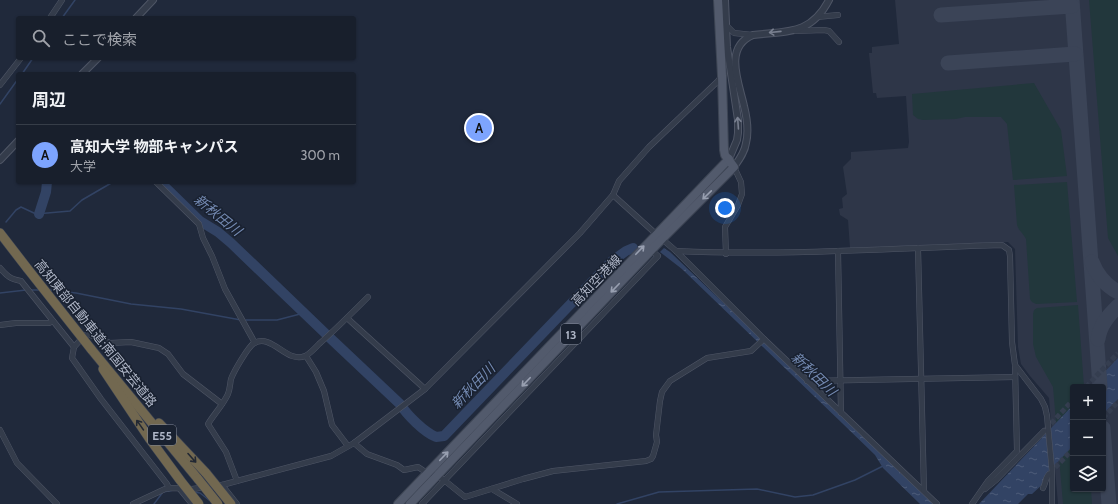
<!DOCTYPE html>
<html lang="ja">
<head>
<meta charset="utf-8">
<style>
	body { margin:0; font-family:Cabin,"Noto Sans JP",sans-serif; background:#252c38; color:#f1f3f6 }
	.controls { position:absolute; right:12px; bottom:12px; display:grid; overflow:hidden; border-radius:4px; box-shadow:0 1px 3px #0004 }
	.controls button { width:36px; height:36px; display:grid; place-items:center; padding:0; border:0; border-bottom:1px solid #363d48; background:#181f2c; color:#f1f3f6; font:20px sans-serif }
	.you { position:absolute; left:725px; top:208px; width:14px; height:14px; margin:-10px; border:3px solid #fff; border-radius:50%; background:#1a73e8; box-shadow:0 0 0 6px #1a73e833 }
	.badge { display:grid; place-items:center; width:26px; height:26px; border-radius:50%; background:#7da4fe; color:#111; font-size:13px; font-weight:700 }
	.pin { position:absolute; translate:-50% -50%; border:2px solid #fff; box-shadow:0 1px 4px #0006 }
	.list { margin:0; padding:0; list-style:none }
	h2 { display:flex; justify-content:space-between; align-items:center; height:52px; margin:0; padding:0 16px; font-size:17px }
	h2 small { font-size:13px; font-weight:400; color:#9fa2a9 }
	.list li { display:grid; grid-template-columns:26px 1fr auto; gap:12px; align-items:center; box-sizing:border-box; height:60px; padding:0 16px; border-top:1px solid #363d48 }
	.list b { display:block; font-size:15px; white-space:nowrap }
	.list p { margin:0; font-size:13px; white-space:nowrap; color:#9fa2a9 }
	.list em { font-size:13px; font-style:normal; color:#9fa2a9 }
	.icon { flex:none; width:22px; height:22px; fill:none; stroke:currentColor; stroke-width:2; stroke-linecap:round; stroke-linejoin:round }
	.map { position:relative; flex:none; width:1118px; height:504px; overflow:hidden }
	.search { position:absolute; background:#181f2c; box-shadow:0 1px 3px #0004; left:16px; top:16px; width:340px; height:44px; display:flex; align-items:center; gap:10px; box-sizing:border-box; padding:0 14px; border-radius:4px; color:#9fa2a9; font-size:15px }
	.panel { position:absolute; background:#181f2c; box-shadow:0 1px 3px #0004; left:16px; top:72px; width:340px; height:112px; border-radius:4px }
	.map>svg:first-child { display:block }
	.airport { fill:#2e3648; fill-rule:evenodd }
	.grass { fill:#22373c }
	.water { fill:url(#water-ripples) }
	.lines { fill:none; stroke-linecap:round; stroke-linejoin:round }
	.stream { stroke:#324364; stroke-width:1.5 }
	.river { stroke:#324364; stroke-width:10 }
	.taxiway { stroke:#3b4457; stroke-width:15 }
	.minor-tunnel { stroke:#353e50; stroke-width:5; stroke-dasharray:5 2.5; stroke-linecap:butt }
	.minor-casing { stroke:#4f5666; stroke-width:6 }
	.tertiary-casing { stroke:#4f5666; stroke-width:8 }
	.primary-casing { stroke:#3d4554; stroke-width:10 }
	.motorway-casing { stroke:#3c4353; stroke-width:10 }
	.minor { stroke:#343c4b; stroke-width:5 }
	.tertiary { stroke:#343c4b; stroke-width:6 }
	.primary { stroke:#525a6c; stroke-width:8 }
	.motorway { stroke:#726850; stroke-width:9 }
	.motorway-bridge-casing { stroke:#3c4353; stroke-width:10; stroke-linecap:butt }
	.motorway-bridge { stroke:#726850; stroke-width:9 }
	.oneway { stroke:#787f8f }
	.oneway2 { stroke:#989fb0 }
	.oneway3 { stroke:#222833 }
	.labels { text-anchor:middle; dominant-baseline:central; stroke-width:3; stroke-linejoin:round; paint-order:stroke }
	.shield { fill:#192130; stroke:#82899a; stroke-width:1 }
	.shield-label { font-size:12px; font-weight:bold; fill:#afb6c7 }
	.street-label { font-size:13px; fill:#afb6c7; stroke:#192130 }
	.water-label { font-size:14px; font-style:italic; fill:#748ab2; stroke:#192130 }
</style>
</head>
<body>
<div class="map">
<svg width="1118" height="504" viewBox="0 0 1118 504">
	<defs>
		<pattern id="water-ripples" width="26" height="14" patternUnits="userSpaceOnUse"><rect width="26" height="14" fill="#324364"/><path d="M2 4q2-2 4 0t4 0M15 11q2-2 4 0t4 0" fill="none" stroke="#4d5c79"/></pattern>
	</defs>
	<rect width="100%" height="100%" fill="#20293b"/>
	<path class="airport" d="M895 0H1118V504H1058L1049 398 1030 376 1021 364 1018 347 1015 249 1008 242 850 248 848 220 840 215 839 209 843 208 842 198 847 194 843 167 851 159V152L908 148 909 142 906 96 877 98 876 93H873L869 53H872V47L899 44ZM1073 387H1103V489H1073Z"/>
	<g class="grass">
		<polygon points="1089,0 1118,0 1118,256 1108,238"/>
		<polygon points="1034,83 1061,130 1067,176 1013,180 1007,124 1001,117 965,117 956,119 923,120 918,119 913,115 912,94"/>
		<path d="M1067 182 1077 302 1036 304 1032 302 1030 299 1026 239C1023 233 1019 231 1017 225L1014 185Z"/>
		<polygon points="1078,305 1084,387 1073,387 1073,489 1091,489 1092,504 1063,504 1053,387 1036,357 1033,344 1033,314 1034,310 1037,308"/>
	</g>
	<g class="water">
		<polygon points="664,248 670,252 935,504 920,504 883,468 875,455 842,423 682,269 660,252"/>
		<polygon points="1118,358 1118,399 1103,414 1103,387 1090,387"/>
		<polygon points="1073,405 1073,446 1046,474 1044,483 1032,494 1028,494 1018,504 979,504"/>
	</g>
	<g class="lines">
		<g class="stream">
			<polyline points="62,18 75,0"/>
			<polyline points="22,74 33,58"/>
			<polyline points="233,74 234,73"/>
			<polyline points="0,104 18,79"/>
			<polyline points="6,222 16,210 21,207 36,214 70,211 82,200 113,182"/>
			<polyline points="30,290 40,290"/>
			<polyline points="50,290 76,293 131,304 181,309 241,320"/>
			<polyline points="0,293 26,290"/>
			<polyline points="246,320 277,320 304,313"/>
			<polyline points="194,492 200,493 209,500"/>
			<polyline points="154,504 163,492 174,490"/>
			<polyline points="617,504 659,492 757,489 795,497 813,495 855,480 883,466"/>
		</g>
		<g class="river">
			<polyline points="160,182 200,221 218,232 231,243 327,335"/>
			<polyline points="39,214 46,192 47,182"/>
			<path d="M329 337 400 404C407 415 424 432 436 437L444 436 612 261 626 251 633 248"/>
		</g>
		<g class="taxiway">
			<polyline points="1072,0 1100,387"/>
			<polyline points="941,15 1072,6"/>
			<polyline points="948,63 1075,54"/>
			<path d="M1092 262C1097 275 1105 285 1118 292"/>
			<path d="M1098 339C1100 325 1108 316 1118 306"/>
			<polyline points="1103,428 1109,504"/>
		</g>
		<g class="minor-tunnel">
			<polyline points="1086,387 1118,353"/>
			<polyline points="1103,418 1118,402"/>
			<polyline points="1046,429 1073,400"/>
			<polyline points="1050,473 1073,449"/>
		</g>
		<g class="minor-casing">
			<g id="minor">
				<polyline points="817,17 838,15"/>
				<polyline points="50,18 62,0"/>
				<polyline points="726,25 734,33 753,35"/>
				<polyline points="795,31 824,30 829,31 839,42"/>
				<polyline points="0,85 21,58"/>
				<polyline points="156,182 199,224 203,238 212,256 225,289 255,343"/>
				<polyline points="613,195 656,234"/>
				<polyline points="662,239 676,251 764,339 937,504"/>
				<polyline points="918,248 924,491"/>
				<path d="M676 251C785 256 894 248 1002 245L1009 250 1010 256 1012 342 1015 365 1041 399 1045 407 1047 416 1052 471V504"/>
				<polyline points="838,251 841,413"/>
				<polyline points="726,254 725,227 738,205 742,194 741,182 734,167"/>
				<path d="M0 268C7 276 10 279 21 281L74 347"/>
				<polyline points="347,318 425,389"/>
				<polyline points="0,325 16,323 49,323 53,321"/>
				<polyline points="306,356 316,372 324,391 332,425 348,446"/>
				<polyline points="807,381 1015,377"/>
				<polyline points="0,430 17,463 57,504"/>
				<polyline points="354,443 367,454 397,465 404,470 418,467 427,473 436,475 444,480 465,497 523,479 553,471 646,461 651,459 653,456 657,442 656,435 660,401 662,392 670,381 707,358 751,351 764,339"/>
				<path d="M237 481 226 452 208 424C214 414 223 405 228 394 230 389 230 384 231 379 234 371 248 347 254 343 272 333 287 364 305 356 310 354 315 348 319 344 336 329 352 313 368 297"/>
				<polyline points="222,485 237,504"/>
				<polyline points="169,488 167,484 101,399 72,358 74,347 85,335 88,334 110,343 131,342 159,348 168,354 183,374 222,404"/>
				<polyline points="179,488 192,504"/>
				<path d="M1043 488C1046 483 1045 478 1049 474"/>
				<polyline points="492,489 517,504"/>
				<polyline points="985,489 996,480 1044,431"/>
				<polyline points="133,504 165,489 172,488 192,489 222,485 331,456 354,443 425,389 580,233 613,195 619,181 649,147 717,82 721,77"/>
				<polyline points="422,504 658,256 651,250"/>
				<polyline points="972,504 988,481 1017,451 1015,366"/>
			</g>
		</g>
		<g class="tertiary-casing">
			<g id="tertiary">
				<polyline points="725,0 727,47 738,120 738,133 737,140 729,159"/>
				<polyline points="136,18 153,0"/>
				<polyline points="82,74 98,58"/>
				<polyline points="0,160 18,141"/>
				<path d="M734 167C739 160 745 152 746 143 749 131 747 118 744 106 739 83 723 47 753 35 787 31 811 35 829 0"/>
			</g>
		</g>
		<g class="primary-casing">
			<g id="primary">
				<polyline points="398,504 729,159"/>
				<polyline points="410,504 662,239 734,167 725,155 724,150 722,76 718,0"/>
			</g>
		</g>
		<g class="motorway-casing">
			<g id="motorway">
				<polyline points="0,233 27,268"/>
				<polyline points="91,349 198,479"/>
				<polyline points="103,369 149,438 180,480"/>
				<polyline points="159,423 206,473"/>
			</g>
		</g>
		<use href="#minor" class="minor"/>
		<use href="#tertiary" class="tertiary"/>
		<use href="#primary" class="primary"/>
		<use href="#motorway" class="motorway"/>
		<g class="motorway-bridge-casing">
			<g id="motorway-bridge">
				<polyline points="27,268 91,349"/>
				<polyline points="206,473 231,504"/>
				<polyline points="198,479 218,504"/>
				<polyline points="180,480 199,504"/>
			</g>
		</g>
		<use href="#motorway-bridge" class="motorway-bridge"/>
	</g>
	<defs><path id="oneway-shaft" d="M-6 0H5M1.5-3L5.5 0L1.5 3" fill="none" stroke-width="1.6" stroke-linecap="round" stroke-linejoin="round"/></defs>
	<g class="oneway">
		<use href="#oneway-shaft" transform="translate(775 32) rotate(174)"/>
		<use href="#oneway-shaft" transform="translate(738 123) rotate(-94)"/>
	</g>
	<g class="oneway2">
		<use href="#oneway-shaft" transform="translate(707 195) rotate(136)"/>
		<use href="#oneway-shaft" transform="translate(640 250) rotate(-46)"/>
		<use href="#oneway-shaft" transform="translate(615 288) rotate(134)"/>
		<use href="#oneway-shaft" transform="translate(526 382) rotate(134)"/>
		<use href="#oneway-shaft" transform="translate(444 456) rotate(-46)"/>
	</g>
	<g class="oneway3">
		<use href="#oneway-shaft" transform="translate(140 425) rotate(-125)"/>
		<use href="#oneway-shaft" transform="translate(192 458) rotate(48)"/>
	</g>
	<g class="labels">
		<g class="shield">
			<rect x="561" y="324" width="20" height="20" rx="3"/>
			<rect x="148" y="425" width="28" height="20" rx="3"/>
		</g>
		<g class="shield-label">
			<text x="571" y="334">13</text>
			<text x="162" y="435">E55</text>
		</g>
		<g class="street-label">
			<text transform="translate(596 280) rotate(-46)">高知空港線</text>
			<text transform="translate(96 333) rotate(51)">高知東部自動車道;南国安芸道路</text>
		</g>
		<g class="water-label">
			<text transform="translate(218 215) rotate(39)">新秋田川</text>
			<text transform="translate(814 374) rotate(44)">新秋田川</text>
			<text transform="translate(473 386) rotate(-46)">新秋田川</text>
		</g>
	</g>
</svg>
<div class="controls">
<button>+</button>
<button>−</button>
<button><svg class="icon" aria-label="layers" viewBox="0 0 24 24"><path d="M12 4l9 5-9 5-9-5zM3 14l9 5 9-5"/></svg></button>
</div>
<div class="you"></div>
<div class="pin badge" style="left:479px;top:128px">A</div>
<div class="search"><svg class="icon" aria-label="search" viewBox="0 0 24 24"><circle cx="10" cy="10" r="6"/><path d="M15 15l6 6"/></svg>ここで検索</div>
<section class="panel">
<h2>周辺<small></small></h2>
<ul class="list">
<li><span class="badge">A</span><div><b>高知大学 物部キャンパス</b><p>大学</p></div><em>300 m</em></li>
</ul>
</section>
</div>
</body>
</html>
